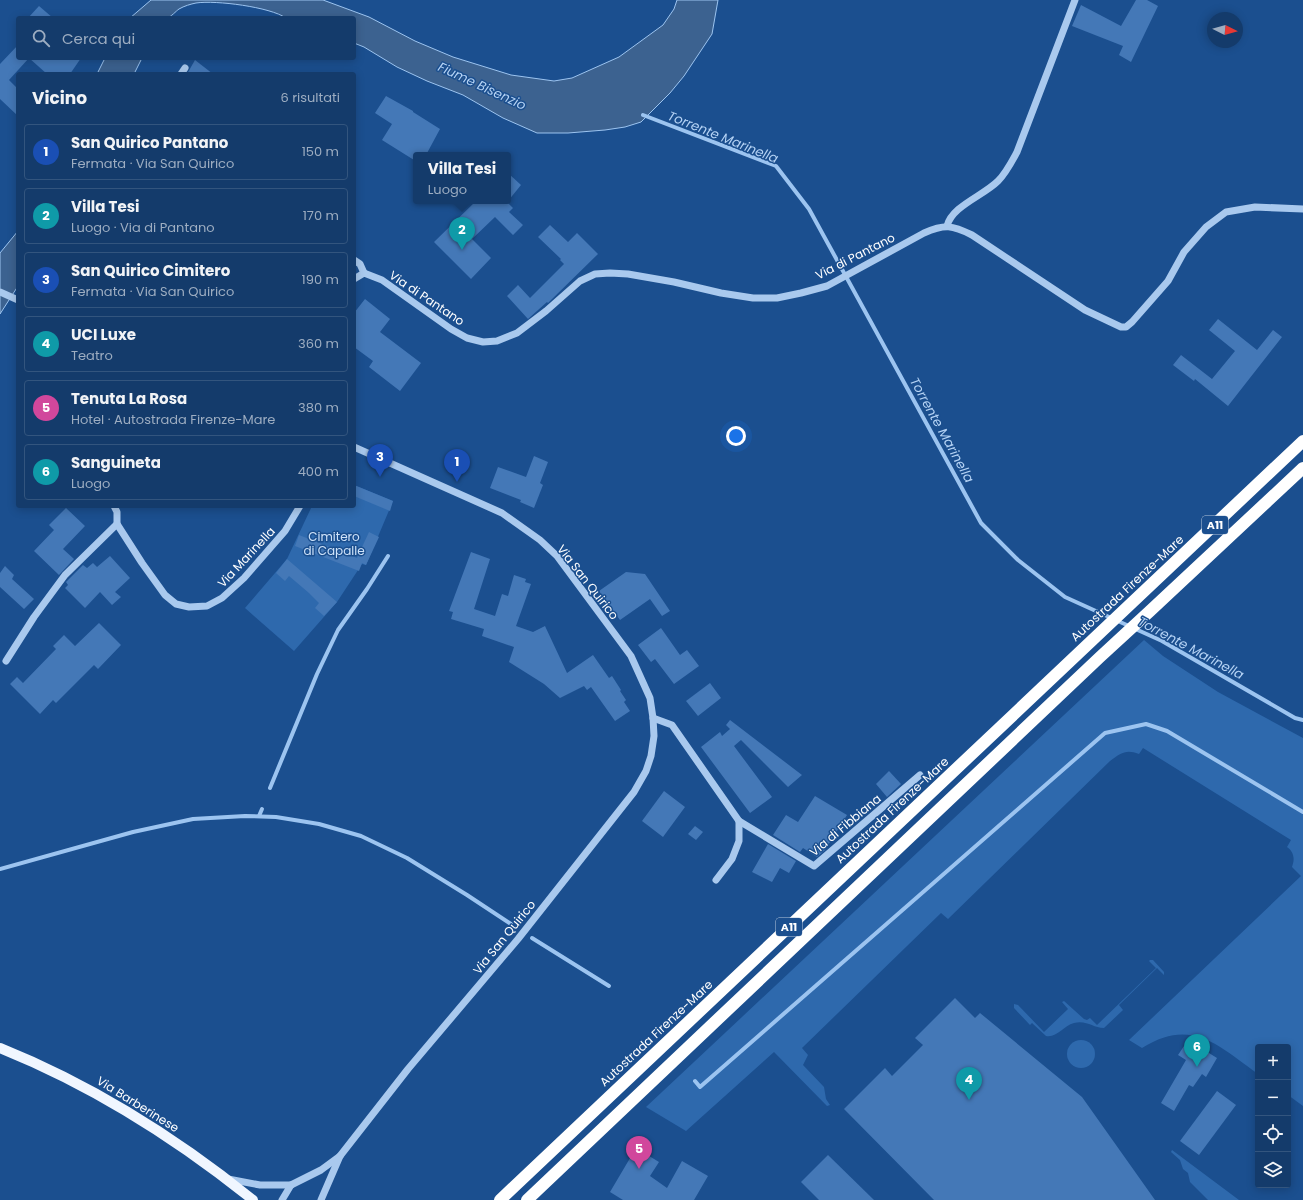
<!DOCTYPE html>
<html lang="it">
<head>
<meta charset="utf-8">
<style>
	body { margin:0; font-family:Poppins,sans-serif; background:#1d4271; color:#f1f3f6 }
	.controls { position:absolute; right:12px; bottom:12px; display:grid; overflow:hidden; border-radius:4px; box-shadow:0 2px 10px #0003 }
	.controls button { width:36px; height:36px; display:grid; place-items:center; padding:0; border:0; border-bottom:1px solid #33557e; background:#143b6b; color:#f1f3f6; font:20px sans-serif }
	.compass { position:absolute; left:1207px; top:12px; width:36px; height:36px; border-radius:50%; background:#143b6b; box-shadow:0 2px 10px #0003; rotate:95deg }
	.you { position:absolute; left:736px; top:436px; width:14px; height:14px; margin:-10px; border:3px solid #fff; border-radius:50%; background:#1a73e8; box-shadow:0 0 0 6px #1a73e833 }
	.badge { display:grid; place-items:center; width:26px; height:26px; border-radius:50%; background:#e797bd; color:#fff; font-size:13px; font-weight:700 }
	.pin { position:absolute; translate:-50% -33px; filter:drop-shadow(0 1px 2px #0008) }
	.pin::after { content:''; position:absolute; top:21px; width:14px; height:12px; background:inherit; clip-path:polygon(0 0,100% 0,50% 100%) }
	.popup { position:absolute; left:413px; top:152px; width:98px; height:52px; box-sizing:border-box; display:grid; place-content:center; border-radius:4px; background:#143b6b; filter:drop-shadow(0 1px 3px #0005); font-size:13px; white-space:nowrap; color:#9dadc1 }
	.popup b { font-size:15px; color:#f1f3f6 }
	.popup::after { content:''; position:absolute; left:50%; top:100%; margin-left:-8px; border:8px solid transparent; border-top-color:#143b6b }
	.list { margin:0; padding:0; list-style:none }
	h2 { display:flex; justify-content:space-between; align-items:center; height:52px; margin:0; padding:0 16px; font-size:17px }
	h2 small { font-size:13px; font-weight:400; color:#9dadc1 }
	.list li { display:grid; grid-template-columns:26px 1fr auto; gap:12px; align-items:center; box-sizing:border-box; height:56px; margin:0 8px 8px; padding:0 8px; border:1px solid #33557e; border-radius:4px }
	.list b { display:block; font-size:15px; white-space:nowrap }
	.list p { margin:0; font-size:13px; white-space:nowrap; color:#9dadc1 }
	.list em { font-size:13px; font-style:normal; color:#9dadc1 }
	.icon { flex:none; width:22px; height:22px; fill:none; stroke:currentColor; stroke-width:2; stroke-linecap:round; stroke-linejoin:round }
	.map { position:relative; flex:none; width:1303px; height:1200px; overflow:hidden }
	.search { position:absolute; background:#143b6b; box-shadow:0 2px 10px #0003; left:16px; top:16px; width:340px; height:44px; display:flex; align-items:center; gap:10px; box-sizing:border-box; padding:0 14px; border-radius:4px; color:#9dadc1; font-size:15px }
	.panel { position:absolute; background:#143b6b; box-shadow:0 2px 10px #0003; left:16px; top:72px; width:340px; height:436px; border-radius:4px }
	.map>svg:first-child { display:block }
	.green { fill:#2e69ad }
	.water { fill:#3c6290; stroke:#9cc4f0 }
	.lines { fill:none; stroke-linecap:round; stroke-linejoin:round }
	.stream { stroke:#9cc4f0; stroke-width:4 }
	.building { fill:#4478b7 }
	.minor { stroke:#a9c9ee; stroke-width:7 }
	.major { stroke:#f0f6ff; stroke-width:10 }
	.highway { stroke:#fff; stroke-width:12 }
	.labels { text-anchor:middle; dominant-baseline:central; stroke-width:3; stroke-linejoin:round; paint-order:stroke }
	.shield { fill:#1b4f8f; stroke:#bbcadd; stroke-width:1 }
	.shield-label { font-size:11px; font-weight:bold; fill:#fff }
	.street-label { font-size:12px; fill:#fff; stroke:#1b4f8f }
	.park-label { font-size:12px; fill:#cfe3fa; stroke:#1b4f8f }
	.water-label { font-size:13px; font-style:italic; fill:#b5d3f5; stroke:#1b4f8f }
</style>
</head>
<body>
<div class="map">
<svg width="1303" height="1200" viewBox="0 0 1303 1200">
	<rect width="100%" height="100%" fill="#1b4f8f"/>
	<g class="green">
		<polygon points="354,485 393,501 366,565 362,564 337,602 294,651 245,608 287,559 312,506 354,506"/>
		<path d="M1144 640 1163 656 1218 692 1303 738V1106L1288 1095V1047H1258V1074C1218 1045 1191 1017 1142 1048L1129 1040 1301 876 1292 867C1295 859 1294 852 1287 847L1291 840 1143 748 1139 754C1126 749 1121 753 1110 761L948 919 941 913 802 1048 808 1055 803 1065 824 1087 826 1099 830 1105 827 1106 774 1052 686 1131 646 1107Z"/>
		<path d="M1150 960H1153L1164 972V975L1157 968 1119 1005 1123 1010 1104 1028C1093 1028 1087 1020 1074 1023 1063 1026 1057 1038 1046 1036L1032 1023 1030 1025 1014 1008V1004L1018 1005 1044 1032 1068 1009 1062 1002 1064 1001 1084 1019 1087 1020 1090 1018 1097 1025 1156 968 1149 961Z"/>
		<circle cx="1081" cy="1054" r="14"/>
		<polygon points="1172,1150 1239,1200 1208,1200 1190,1182 1188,1173 1183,1169 1180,1160 1171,1152"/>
	</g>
	<g class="water">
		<path d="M151 0H323L369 17 415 41 453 57 511 75 554 81 572 78 619 57 663 25 674 9 677 0H718L712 34 684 76 670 93 641 122 625 127 605 130 568 133H537L503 118 463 95 427 81 397 67 364 47 354 43V18H286C270 7 216 0 196 3 191 4 184 6 179 9 176 11 171 17 167 18 161 20 138 18 130 18Z"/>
		<polygon points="105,58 142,58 134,74 97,74"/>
		<polygon points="18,231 18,286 0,314 0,253"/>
	</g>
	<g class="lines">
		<g class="stream">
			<polyline points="643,115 776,166 809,209 981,523 1018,560 1065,597 1162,641 1295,718 1303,720"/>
			<polyline points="270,788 317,674 338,630 367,589 388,556"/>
			<polyline points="259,816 262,809"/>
			<polyline points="0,869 133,832 193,819 245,816 276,817 319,824 361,836 407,858 467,895 511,924"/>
			<polyline points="532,938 609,986"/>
			<polyline points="695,1081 700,1087 1105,733 1146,724 1167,731 1303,812"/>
		</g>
	</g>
	<g class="building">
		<polygon points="1136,0 1147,0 1158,6 1131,62 1119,55 1123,46 1072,26 1081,5 1121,26"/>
		<polygon points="39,6 53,18 28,18"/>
		<polygon points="18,45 18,58 29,58 9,80 18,89 18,116 0,99 0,64"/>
		<polygon points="29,58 81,58 70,74 47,74"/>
		<polygon points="195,60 213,74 187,74"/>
		<polygon points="386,96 413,111 413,112 440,129 426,155 416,155 414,160 382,140 392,124 375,113"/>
		<polygon points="508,173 521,185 508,201"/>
		<polygon points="476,201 506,201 513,208 509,212 523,225 513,235 495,217 472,239 491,258 471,279 434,242"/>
		<polygon points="550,225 568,242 577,233 598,254 550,301 548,303 547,302 528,319 507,296 518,285 530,298 564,264 560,260 561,259 538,237"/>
		<polygon points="365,299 390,319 380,332 421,363 400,391 369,367 373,361 354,347 354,313"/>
		<polygon points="1218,319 1257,350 1273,330 1282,337 1228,406 1195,379 1194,381 1173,365 1181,355 1212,379 1235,351 1209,330"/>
		<polygon points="534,456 548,462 540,483 543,485 534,508 520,502 521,500 490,488 498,467 526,477"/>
		<polygon points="354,485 393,501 390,511 354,496"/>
		<polygon points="66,508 85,526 63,549 74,559 59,575 34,551 54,530 49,525"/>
		<polygon points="369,532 379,537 366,565 362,563 359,571 295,546 299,535 357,558"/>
		<polygon points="471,552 490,559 474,609 495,616 502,594 508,596 514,575 526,579 525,582 531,584 516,626 533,632 545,626 567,673 593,655 609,678 612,676 621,690 620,691 626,700 624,702 630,711 615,721 591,687 587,690 584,686 560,698 544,684 509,662 514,647 482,636 484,629 451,619 453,612 449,611"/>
		<polygon points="110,556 130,578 115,592 121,597 112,605 100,592 85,608 65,588 68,585 66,582 83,565 87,568 93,563 97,567"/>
		<polygon points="287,559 337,602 324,616 315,608 319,603 309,593 289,576 285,581 276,573"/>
		<polygon points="5,566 14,575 12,579 34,599 24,609 0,587 0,573"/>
		<polygon points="626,572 645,574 670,611 662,616 650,599 620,620 599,591"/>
		<polygon points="99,623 121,645 98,669 94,665 56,703 53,700 40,714 10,684 17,677 23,683 56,649 53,646 64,635 75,646"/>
		<polygon points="661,628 680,655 687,650 699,666 674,684 655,659 651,662 638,645"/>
		<polygon points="710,683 721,698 698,716 686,701"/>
		<polygon points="730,720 802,775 788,787 741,740 734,746 772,797 750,813 701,747 720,732 722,736 730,729 726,725"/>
		<polygon points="889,771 901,784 887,797 876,784"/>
		<polygon points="664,791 685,807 663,837 642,821"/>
		<polygon points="815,796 847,815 825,850 817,857 803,848 800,852 773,835 786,815 798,822"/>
		<polygon points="695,826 703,832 696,840 688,834"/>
		<polygon points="768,844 796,861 789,873 780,868 772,882 752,872"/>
		<polygon points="955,998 975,1018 980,1013 1082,1097 1155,1200 934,1200 844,1109 885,1068 892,1076 923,1045 915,1038"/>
		<polygon points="1188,1040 1217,1058 1206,1077 1202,1074 1193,1087 1189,1085 1174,1111 1161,1103 1186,1060 1178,1055"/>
		<polygon points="1217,1091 1236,1105 1199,1155 1180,1141"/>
		<polygon points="636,1148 659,1162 650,1176 667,1188 682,1161 708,1176 694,1200 623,1200 610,1192"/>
		<polygon points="828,1155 874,1200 819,1200 801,1182"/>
	</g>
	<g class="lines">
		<g class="minor">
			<polyline points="181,74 185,68"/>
			<path d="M947 226C952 206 983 196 998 181 1006 173 1011 163 1017 152L1075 0"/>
			<polyline points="354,260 360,264 364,273"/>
			<path d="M354 279 364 273 382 280 451 329 467 338 483 342 497 341 517 333 546 311 580 281 595 274 610 273 628 274 674 282 721 293 753 298H777L801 293 827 286 924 233C945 224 952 225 972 235L1085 310 1121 327H1126L1132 322 1168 281 1184 252 1206 227 1226 212 1255 207 1303 209"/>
			<polyline points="0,292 18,300"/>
			<polyline points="114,506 117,512 117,524 142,563 165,595 176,604 189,607 207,606 222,598 244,578 285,531 300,506"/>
			<polyline points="6,661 34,617 65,575 117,524"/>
			<polyline points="653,718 672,725 739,821 739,841 732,859 716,880"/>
			<polyline points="739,821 814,866 920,775"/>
			<polyline points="228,1179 260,1185 291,1185"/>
			<polyline points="282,1200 291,1185 321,1170 340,1156"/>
			<polyline points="321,1200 340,1156 408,1069 518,939 634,792 646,771 651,756 654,736 653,718 650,698 631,656 557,556 540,540 502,513 354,447"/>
		</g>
		<path class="major" d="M0 1048C92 1085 176 1138 253 1200"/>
		<g class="highway">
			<polyline points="500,1200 1303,441"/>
			<polyline points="527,1200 1100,657 1150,611 1303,468"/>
		</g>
	</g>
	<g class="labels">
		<g class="shield">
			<rect x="1202" y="516" width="26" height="18" rx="3"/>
			<rect x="776" y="918" width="26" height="18" rx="3"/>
		</g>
		<g class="shield-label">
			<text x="1215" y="525">A11</text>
			<text x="789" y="927">A11</text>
		</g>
		<g class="street-label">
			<text transform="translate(855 256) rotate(-27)">Via di Pantano</text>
			<text transform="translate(427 298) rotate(34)">Via di Pantano</text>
			<text transform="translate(246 557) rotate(-47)">Via Marinella</text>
			<text transform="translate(588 582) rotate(52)">Via San Quirico</text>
			<text transform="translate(1127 588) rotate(-43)">Autostrada Firenze-Mare</text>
			<text transform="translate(892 810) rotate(-43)">Autostrada Firenze-Mare</text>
			<text transform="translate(845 825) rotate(-40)">Via di Fibbiana</text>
			<text transform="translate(504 937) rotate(-51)">Via San Quirico</text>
			<text transform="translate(656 1033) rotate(-43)">Autostrada Firenze-Mare</text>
			<text transform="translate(138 1104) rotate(32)">Via Barberinese</text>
		</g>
		<g class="park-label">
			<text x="334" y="536">Cimitero<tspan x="334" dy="14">di Capalle</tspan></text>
		</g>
		<g class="water-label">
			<text transform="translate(482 86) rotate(25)">Fiume Bisenzio</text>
			<text transform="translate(723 137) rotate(22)">Torrente Marinella</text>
			<text transform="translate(942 430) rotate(61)">Torrente Marinella</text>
			<text transform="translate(1191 648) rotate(28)">Torrente Marinella</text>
		</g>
	</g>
</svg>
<div class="controls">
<button>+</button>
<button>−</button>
<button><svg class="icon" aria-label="locate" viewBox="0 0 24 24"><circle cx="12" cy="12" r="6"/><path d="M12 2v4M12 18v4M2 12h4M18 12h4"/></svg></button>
<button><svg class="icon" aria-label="layers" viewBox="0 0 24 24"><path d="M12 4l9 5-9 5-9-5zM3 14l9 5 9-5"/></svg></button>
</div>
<svg class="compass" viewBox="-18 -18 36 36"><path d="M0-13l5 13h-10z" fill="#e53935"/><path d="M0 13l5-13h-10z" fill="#9dadc1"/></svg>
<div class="you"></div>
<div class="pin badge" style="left:457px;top:482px;background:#1a4fb4">1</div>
<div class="pin badge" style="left:462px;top:250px;background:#0f9aa8">2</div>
<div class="popup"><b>Villa Tesi</b>Luogo</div>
<div class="pin badge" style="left:380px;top:477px;background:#1a4fb4">3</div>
<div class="pin badge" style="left:969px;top:1100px;background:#0f9aa8">4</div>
<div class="pin badge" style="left:639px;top:1169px;background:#d1479c">5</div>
<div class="pin badge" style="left:1197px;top:1067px;background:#0f9aa8">6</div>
<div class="search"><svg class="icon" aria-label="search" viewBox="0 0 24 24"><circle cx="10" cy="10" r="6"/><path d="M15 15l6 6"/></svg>Cerca qui</div>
<section class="panel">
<h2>Vicino<small>6 risultati</small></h2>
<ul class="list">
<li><span class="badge" style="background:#1a4fb4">1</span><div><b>San Quirico Pantano</b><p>Fermata · Via San Quirico</p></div><em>150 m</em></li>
<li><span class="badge" style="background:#0f9aa8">2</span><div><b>Villa Tesi</b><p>Luogo · Via di Pantano</p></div><em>170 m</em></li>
<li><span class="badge" style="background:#1a4fb4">3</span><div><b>San Quirico Cimitero</b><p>Fermata · Via San Quirico</p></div><em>190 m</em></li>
<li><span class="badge" style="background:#0f9aa8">4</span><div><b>UCI Luxe</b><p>Teatro</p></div><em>360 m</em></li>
<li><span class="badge" style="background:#d1479c">5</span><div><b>Tenuta La Rosa</b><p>Hotel · Autostrada Firenze-Mare</p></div><em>380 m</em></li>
<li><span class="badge" style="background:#0f9aa8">6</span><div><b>Sanguineta</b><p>Luogo</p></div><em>400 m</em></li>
</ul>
</section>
</div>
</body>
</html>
